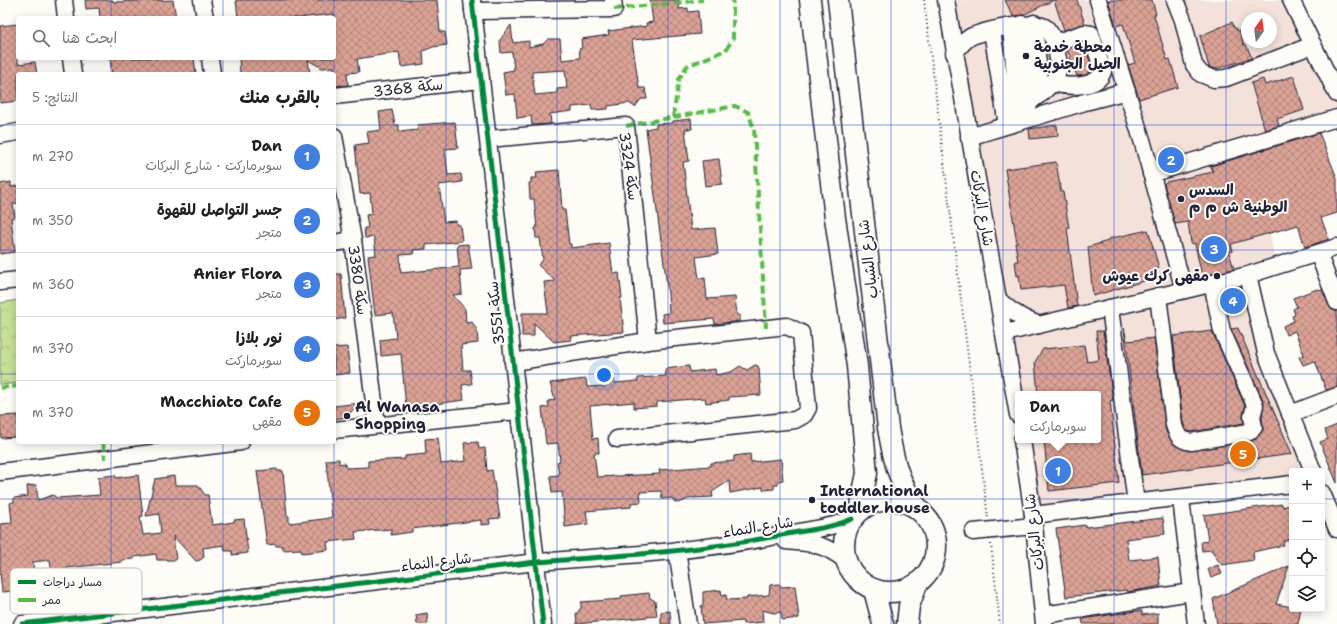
<!DOCTYPE html>
<html lang="ar">
<head>
<meta charset="utf-8">
<style>
	body { margin:0; font-family:"Shantell Sans","Playpen Sans Arabic",sans-serif; background:#f6f6f6; color:#202124; direction:rtl }
	.controls { position:absolute; right:12px; bottom:12px; display:grid; overflow:hidden; border-radius:4px; box-shadow:0 2px 10px #0003 }
	.controls button { width:36px; height:36px; display:grid; place-items:center; padding:0; border:0; border-bottom:1px solid #e0e0e0; background:#fff; color:#202124; font:20px sans-serif }
	.compass { position:absolute; left:1241px; top:12px; width:36px; height:36px; border-radius:50%; background:#fff; box-shadow:0 2px 10px #0003; rotate:14deg }
	.you { position:absolute; left:604px; top:375px; width:14px; height:14px; margin:-10px; border:3px solid #fff; border-radius:50%; background:#1a73e8; box-shadow:0 0 0 6px #1a73e833 }
	.badge { display:grid; place-items:center; width:26px; height:26px; border-radius:50%; background:#22223b; color:#fff; font-size:13px; font-weight:700 }
	.pin { position:absolute; translate:-50% -50%; border:2px solid #fff; box-shadow:0 1px 4px #0006 }
	.popup { position:absolute; left:1015px; top:391px; width:86px; height:52px; box-sizing:border-box; display:grid; place-content:center; border-radius:4px; background:#fff; filter:drop-shadow(0 1px 3px #0005); font-size:13px; white-space:nowrap; color:#757577 }
	.popup b { font-size:15px; color:#202124 }
	.popup::after { content:''; position:absolute; left:50%; top:100%; margin-left:-8px; border:8px solid transparent; border-top-color:#fff }
	.list { margin:0; padding:0; list-style:none }
	h2 { display:flex; justify-content:space-between; align-items:center; height:52px; margin:0; padding:0 16px; font-size:17px }
	h2 small { font-size:13px; font-weight:400; color:#757577 }
	.list li { display:grid; grid-template-columns:26px 1fr auto; gap:12px; align-items:center; box-sizing:border-box; height:64px; padding:0 16px; border-top:1px solid #e0e0e0 }
	.list b { display:block; font-size:15px; white-space:nowrap }
	.list p { margin:0; font-size:13px; white-space:nowrap; color:#757577 }
	.list em { font-size:13px; font-style:normal; color:#757577 }
	.icon { flex:none; width:22px; height:22px; fill:none; stroke:currentColor; stroke-width:2; stroke-linecap:round; stroke-linejoin:round }
	.map { position:relative; flex:none; width:1337px; height:624px; overflow:hidden; direction:ltr }
	.search { position:absolute; background:#fff; box-shadow:0 2px 10px #0003; left:16px; top:16px; width:320px; height:44px; display:flex; align-items:center; gap:10px; box-sizing:border-box; padding:0 14px; border-radius:4px; color:#757577; font-size:15px }
	.panel { position:absolute; background:#fff; box-shadow:0 2px 10px #0003; left:16px; top:72px; width:320px; height:372px; border-radius:4px; direction:rtl }
	.map>svg:first-child { display:block }
	.built { fill:#f3e1da; fill-rule:evenodd }
	.forest { fill:url(#forest-crowns); stroke:#748168 }
	.building { fill:url(#building-cross-hatch); stroke:#22223b; fill-rule:evenodd }
	.lines { fill:none; stroke-linecap:round; stroke-linejoin:round }
	.minor-casing { stroke:#22223b; stroke-width:19 }
	.major-casing { stroke:#22223b; stroke-width:23 }
	.path { stroke:#22223b; stroke-width:2; stroke-dasharray:1 3; stroke-linecap:butt }
	.minor { stroke:#fdfcf7; stroke-width:16 }
	.major { stroke:#fdfcf7; stroke-width:20 }
	.quiet { stroke:#58b947; stroke-width:4; stroke-dasharray:8 4; stroke-linecap:butt }
	.cycleway-casing { stroke:#fdfcf7; stroke-width:8 }
	.cycleway { stroke:#00873e; stroke-width:5 }
	.grid { fill:none; stroke:#1d4ed8; stroke-width:1; stroke-opacity:0.55 }
	.poi-dot { fill:#22223b; stroke:#fdfcf7; stroke-width:1.5 }
	.labels { text-anchor:middle; dominant-baseline:central; stroke-width:4; stroke-linejoin:round; paint-order:stroke }
	.poi-label { font-size:15px; font-weight:bold; fill:#22223b; stroke:#fdfcf7; text-anchor:start }
	.street-label { font-size:15px; fill:#22223b; stroke:#fdfcf7 }
	.key { fill:#fdfcf7; stroke:#bbbbbf; stroke-width:1 }
	.key-label { font-size:11px; fill:#22223b }
</style>
</head>
<body>
<div class="map">
<svg width="1337" height="624" viewBox="0 0 1337 624">
	<defs>
		<pattern id="forest-crowns" width="20" height="18" patternUnits="userSpaceOnUse"><rect width="20" height="18" fill="#c6e096"/><path d="M2 6a3 3 0 1 1 6 0M12 15a3 3 0 1 1 6 0" fill="none" stroke="#aac082"/></pattern>
		<pattern id="building-cross-hatch" width="8" height="8" patternUnits="userSpaceOnUse"><rect width="8" height="8" fill="#dba295"/><path d="M0 0l8 8M0 8l8-8" fill="none" stroke="#b1847b"/></pattern>
	</defs>
	<rect width="100%" height="100%" fill="#fdfcf7"/>
	<filter id="ink" filterUnits="userSpaceOnUse"><feTurbulence type="fractalNoise" baseFrequency=".025" numOctaves="2"/><feDisplacementMap in="SourceGraphic" scale="8" xChannelSelector="R" yChannelSelector="G"/><feConvolveMatrix kernelMatrix="1 2 1 2 8 2 1 2 1" color-interpolation-filters="sRGB"/></filter>
	<g filter="url(#ink)">
		<path class="built" d="M951 0H1291L1337 94V118L1253 145 1276 266 1248 275 1314 471H1292V485L1033 515 1021 440H1098V394H1018ZM1247 18H1271V42H1247Z"/>
		<polygon class="forest" points="18,300 18,383 0,385 0,303"/>
		<g class="building">
			<polygon points="85,0 113,0 113,2 173,0 176,18 100,18 99,8 86,9"/>
			<polygon points="236,0 437,0 440,32 445,32 447,45 433,47 423,51 424,64 401,67 399,52 357,59 359,72 347,73 348,85 334,86 334,67 322,68 308,60 310,74 240,74 239,58 334,58 334,14 299,18 238,18"/>
			<path d="M650 0H679V9L688 8V12L698 11 700 34 632 40 639 88H645L647 99H641L635 107 629 103 608 106V109L592 110 591 105 572 107V111L550 114 551 124 532 125 531 116 517 118 515 94 506 95 503 72 514 70 512 52 501 53 500 40 511 25 513 43 529 41V47L543 44 548 39H560L562 60 580 58 579 49 582 48 581 39 609 35 608 31 647 26 646 23 653 22ZM565 70 567 88 557 89V93L535 95 532 72Z"/>
			<polygon points="1005,0 1077,0 1085,24 1064,30 1054,0 1023,15 1013,16"/>
			<polygon points="1108,0 1152,0 1156,14 1154,15 1167,60 1170,59 1178,87 1139,99 1128,65 1135,63 1123,24 1116,26"/>
			<polygon points="1232,22 1234,28 1236,28 1237,31 1239,30 1244,45 1246,45 1252,58 1215,69 1209,67 1200,36"/>
			<polygon points="18,24 18,64 35,62 37,74 18,74 18,101 0,103 0,26"/>
			<polygon points="1084,43 1093,70 1086,75 1077,76 1067,49"/>
			<polygon points="110,58 194,58 196,74 112,74"/>
			<polygon points="1294,76 1304,110 1277,119 1279,126 1265,130 1251,83 1263,79 1265,85"/>
			<polygon points="392,110 395,125 399,125 399,132 418,130 417,125 455,122 458,148 445,149 448,175 461,174 462,182 439,185 444,222 456,221 457,225 460,225 462,241 426,245 426,249 413,250 414,254 400,255 401,273 459,267 457,245 468,244 472,269 460,270 462,294 453,295 465,309 466,323 472,322 477,330 478,343 461,345 463,370 470,370 472,384 462,385 464,400 406,408 401,354 381,356 380,340 396,338 393,313 375,315 368,256 376,255 374,237 365,238 364,228 368,228 366,215 372,214 370,193 360,194 355,145 369,143 367,132 381,130 379,112"/>
			<polygon points="691,119 692,129 685,129 689,161 683,162 691,230 715,228 718,254 696,257 699,279 705,278 707,299 735,297 737,315 740,315 740,321 715,324 714,319 663,323 662,314 669,313 668,293 646,129 656,127 656,124 673,123 673,121"/>
			<polygon points="1057,125 1058,136 1030,139 1029,129"/>
			<polygon points="1319,133 1337,178 1337,213 1321,218 1329,239 1305,247 1298,225 1231,244 1233,251 1229,252 1234,269 1202,276 1195,244 1191,243 1188,222 1175,224 1164,184 1166,182 1213,172 1211,166"/>
			<polygon points="719,159 722,184 705,186 702,161"/>
			<polygon points="1056,162 1061,192 1063,192 1069,228 1067,228 1077,306 1068,308 1064,285 1021,290 1019,275 1017,276 1015,261 1018,261 1015,243 1017,243 1005,169"/>
			<polygon points="559,170 562,210 565,210 569,244 571,244 571,248 609,243 613,274 619,273 622,298 620,298 624,332 570,336 571,340 554,342 534,323 534,336 522,336 522,313 548,313 544,282 555,281 538,265 543,260 540,238 536,238 535,228 537,228 534,199 530,199 529,183 531,183 531,178 537,178 536,172"/>
			<polygon points="11,182 11,187 18,186 18,203 13,204 15,217 11,218 15,252 0,254 0,184"/>
			<polygon points="1148,230 1159,268 1156,269 1158,277 1093,296 1088,247 1108,241 1108,239"/>
			<polygon points="334,274 341,274 345,318 334,320"/>
			<polygon points="1317,289 1322,290 1331,309 1337,311 1337,387 1326,390 1315,361 1303,365 1299,357 1304,355 1295,331 1286,335 1283,326 1294,321 1292,316 1295,315 1293,309 1297,307 1293,298"/>
			<polygon points="1124,328 1127,341 1154,338 1166,432 1176,446 1192,451 1251,441 1256,439 1263,430 1262,417 1264,402 1231,329 1238,328 1292,454 1142,475"/>
			<polygon points="1096,331 1103,331 1113,400 1110,401 1119,483 1049,491 1044,440 1098,440 1098,394 1038,394 1035,362 1043,349 1084,345 1087,362 1099,360"/>
			<polygon points="1212,331 1245,406 1243,415 1244,423 1191,432 1186,430 1183,423 1173,336"/>
			<polygon points="347,347 350,373 334,375 334,348"/>
			<polygon points="755,365 758,366 759,369 761,395 729,397 729,400 706,403 705,398 657,402 657,406 634,408 634,402 590,406 593,439 598,438 599,453 594,453 597,477 660,474 659,470 711,466 711,463 734,461 734,456 750,454 751,462 781,459 783,480 778,481 778,485 774,485 774,489 763,490 763,487 730,493 729,481 712,492 713,497 693,498 693,497 679,503 675,502 672,498 662,499 661,491 640,492 641,502 631,503 631,507 586,511 588,524 565,527 562,492 552,493 550,476 559,475 557,462 560,461 558,443 546,444 542,408 549,407 548,401 555,400 550,383 586,379 587,387 605,386 605,380 614,379 615,383 638,381 638,378 666,376 665,369 689,366 690,372 715,369 716,375 731,372 740,366 747,370"/>
			<polygon points="360,403 346,417 334,419 334,406"/>
			<polygon points="18,415 18,437 1,438 0,416"/>
			<polygon points="1337,425 1337,483 1320,442 1328,439 1325,430"/>
			<polygon points="438,438 441,464 466,461 464,443 478,442 479,449 485,448 487,471 492,470 500,518 489,519 490,524 481,525 481,520 412,529 412,532 391,535 391,529 355,532 356,539 327,542 328,550 302,553 301,549 283,550 283,546 276,546 276,544 267,545 257,471 277,469 277,471 283,471 287,516 289,516 289,523 324,519 332,517 326,460 339,459 339,464 345,463 346,468 368,467 368,461 405,459 405,456 426,454 425,439"/>
			<polygon points="115,475 116,478 138,475 143,516 140,517 143,535 161,533 159,514 146,516 155,479 174,476 175,485 198,485 205,495 208,495 212,525 234,522 234,520 244,519 248,553 232,555 232,551 225,551 224,545 203,548 204,557 200,560 196,561 173,536 176,560 157,560 156,554 134,557 134,559 122,560 122,562 67,568 68,573 52,575 50,560 33,562 34,572 12,575 14,591 2,592 0,572 0,524 12,523 10,503 14,502 14,498 28,496 27,486 36,485 38,500 53,495 57,498 100,495 98,477"/>
			<polygon points="1282,504 1283,507 1292,504 1292,538 1283,542 1284,545 1253,552 1254,560 1222,565 1214,555 1212,550 1202,551 1201,542 1208,541 1204,515"/>
			<polygon points="1163,518 1165,534 1126,539 1129,560 1158,557 1161,586 1128,592 1127,590 1066,597 1056,529 1085,525 1086,527"/>
			<polygon points="1218,565 1222,574 1211,578 1208,569"/>
			<polygon points="1289,566 1276,604 1292,607 1292,609 1301,609 1298,624 1217,624 1213,599"/>
			<polygon points="779,584 782,587 795,586 799,618 782,620 781,612 774,613 762,610 763,622 743,624 743,621 703,624 701,606 703,606 703,592 721,590 722,596 726,595 727,600 747,599 747,597 769,595 770,585"/>
			<polygon points="649,593 650,598 655,601 657,616 577,624 576,614 581,608 581,602 622,599 621,596"/>
			<polygon points="670,611 671,624 661,624 661,612"/>
			<polygon points="1137,611 1142,611 1142,615 1158,613 1158,624 1083,624 1082,619"/>
			<polygon points="427,613 428,624 417,624 416,615"/>
		</g>
		<g class="lines">
			<g class="minor-casing">
				<g id="minor">
					<polyline points="64,0 66,18"/>
					<polyline points="202,0 205,18"/>
					<polyline points="472,0 543,624"/>
					<polyline points="946,0 1018,415"/>
					<polyline points="1098,0 1142,140 1184,290"/>
					<polyline points="1175,0 1183,20 1194,65 1201,74 1214,79 1226,78 1313,45"/>
					<polyline points="1291,0 1337,94"/>
					<polyline points="473,11 614,9 613,0"/>
					<polyline points="1034,23 1041,94"/>
					<polyline points="1022,24 1030,103"/>
					<polyline points="1011,27 1018,112"/>
					<polyline points="992,31 1007,125"/>
					<path d="M954 53C959 48 965 39 972 36 985 31 1036 18 1046 28 1053 35 1057 49 1058 59 1063 94 1020 97 1013 123"/>
					<polyline points="71,58 73,74"/>
					<polyline points="210,58 212,74"/>
					<path d="M1052 83C1067 87 1098 89 1103 71L1091 34 1084 33 1054 43"/>
					<polyline points="334,96 481,80"/>
					<polyline points="0,135 18,132"/>
					<polyline points="334,136 353,240 377,425"/>
					<polyline points="969,137 1085,102 1127,91"/>
					<polyline points="489,139 626,126 648,341"/>
					<polyline points="1151,174 1337,118"/>
					<polyline points="334,243 353,240"/>
					<polyline points="1318,253 1337,302"/>
					<polyline points="1248,275 1266,353 1313,471"/>
					<polyline points="0,282 18,280"/>
					<path d="M1158 296 1174 425C1177 436 1180 440 1191 442L1249 432 1254 427 1252 417 1255 405 1222 331 1212 283"/>
					<path d="M998 299C1010 312 1023 319 1039 325"/>
					<polyline points="1110,308 1136,503"/>
					<polyline points="1005,333 1248,275 1337,247"/>
					<polyline points="513,362 648,341 787,326 801,333 808,408 804,415 795,420 617,439"/>
					<polyline points="1290,414 1337,396"/>
					<polyline points="334,430 517,411"/>
					<polyline points="1022,440 1033,515 1044,624"/>
					<polyline points="0,472 241,442"/>
					<polyline points="1322,493 1337,529"/>
					<polyline points="1181,499 1196,624"/>
					<polyline points="1033,515 1292,484"/>
					<polyline points="973,532 1034,526"/>
					<path d="M786 541C812 543 825 544 845 560"/>
					<polyline points="677,550 688,624"/>
					<polyline points="1044,615 1191,592"/>
					<path d="M22 624 536 562C619 556 704 551 787 534 809 530 831 528 852 519"/>
				</g>
			</g>
			<g class="major-casing">
				<g id="major">
					<polyline points="810,0 835,218 857,366 867,473 862,497 861,510"/>
					<path d="M838 0 888 428C894 462 898 483 920 511"/>
					<circle cx="890" cy="546" r="46"/>
					<polyline points="874,590 883,624"/>
					<polyline points="907,624 909,606 917,584"/>
				</g>
			</g>
			<g class="path">
				<polyline points="924,0 988,518"/>
				<polyline points="991,544 1000,624"/>
			</g>
			<use href="#minor" class="minor"/>
			<use href="#major" class="major"/>
			<g class="quiet">
				<polyline points="614,9 703,0"/>
				<polyline points="673,117 679,79 687,66 726,50 733,38 733,0"/>
				<polyline points="626,126 735,106 748,112 754,129 766,328"/>
				<polyline points="0,388 18,386"/>
				<polyline points="103,442 105,459"/>
			</g>
			<g class="cycleway-casing">
				<g id="cycleway">
					<polyline points="472,0 543,624"/>
					<path d="M22 624 536 562C619 556 704 551 787 534 809 530 831 528 852 519"/>
				</g>
			</g>
			<use href="#cycleway" class="cycleway"/>
		</g>
	</g>
	<path class="grid" d="M111 0V18M223 0V18M334 0V624M446 0V624M557 0V624M668 0V624M780 0V624M891 0V624M1003 0V624M1114 0V624M1226 0V624M111 58V74M223 58V74M0 125H18M334 125H1337M0 250H18M334 250H1337M0 374H18M334 374H1337M111 442V624M223 442V624M0 499H1292M1322 499H1337"/>
	<g class="poi-dot">
		<circle cx="1026" cy="56" r="4"/>
		<circle cx="1181" cy="199" r="4"/>
		<circle cx="1217" cy="276" r="4"/>
		<circle cx="347" cy="416" r="4"/>
		<circle cx="812" cy="500" r="4"/>
	</g>
	<g class="labels">
		<g class="poi-label">
			<text x="1034" y="47">محطة خدمة<tspan x="1034" dy="17">الحيل الجنوبية</tspan></text>
			<text x="1189" y="190">السدس<tspan x="1189" dy="17">الوطنیة ش م م</tspan></text>
			<text x="1209" y="276" text-anchor="end">مقهى كرك عيوش</text>
			<text x="355" y="407">Al Wanasa<tspan x="355" dy="17">Shopping</tspan></text>
			<text x="820" y="491">International<tspan x="820" dy="17">toddler house</tspan></text>
		</g>
		<g class="street-label">
			<text transform="translate(408 88) rotate(-6)">سكة 3368</text>
			<text transform="translate(629 166) rotate(82)">سكة 3324</text>
			<text transform="translate(982 208) rotate(80)">شارع البركات</text>
			<text transform="translate(868 259) rotate(-97)">شارع الشباب</text>
			<text transform="translate(358 280) rotate(82)">سكة 3380</text>
			<text transform="translate(496 313) rotate(-96)">سكة 3551</text>
			<text transform="translate(758 527) rotate(-9)">شارع النماء</text>
			<text transform="translate(1034 532) rotate(-97)">شارع البركات</text>
			<text transform="translate(436 562) rotate(-7)">شارع النماء</text>
		</g>
	</g>
	<rect x="10" y="568" width="132" height="46" rx="6" class="key"/>
	<rect x="18" y="580" width="18" height="4" fill="#00873e"/>
	<rect x="18" y="598" width="18" height="4" fill="#58b947"/>
	<g class="key-label">
		<text x="43" y="586">مسار دراجات</text>
		<text x="43" y="604">ممر</text>
	</g>
</svg>
<div class="controls">
<button>+</button>
<button>−</button>
<button><svg class="icon" aria-label="locate" viewBox="0 0 24 24"><circle cx="12" cy="12" r="6"/><path d="M12 2v4M12 18v4M2 12h4M18 12h4"/></svg></button>
<button><svg class="icon" aria-label="layers" viewBox="0 0 24 24"><path d="M12 4l9 5-9 5-9-5zM3 14l9 5 9-5"/></svg></button>
</div>
<svg class="compass" viewBox="-18 -18 36 36"><path d="M0-13l5 13h-10z" fill="#e53935"/><path d="M0 13l5-13h-10z" fill="#757577"/></svg>
<div class="you"></div>
<div class="pin badge" style="left:1058px;top:471px;background:#3f7fe0">1</div>
<div class="popup"><b>Dan</b>سوبرماركت</div>
<div class="pin badge" style="left:1171px;top:160px;background:#3f7fe0">2</div>
<div class="pin badge" style="left:1214px;top:249px;background:#3f7fe0">3</div>
<div class="pin badge" style="left:1233px;top:301px;background:#3f7fe0">4</div>
<div class="pin badge" style="left:1243px;top:454px;background:#e8710a">5</div>
<div class="search"><svg class="icon" aria-label="search" viewBox="0 0 24 24"><circle cx="10" cy="10" r="6"/><path d="M15 15l6 6"/></svg>ابحث هنا</div>
<section class="panel">
<h2>بالقرب منك<small>النتائج: 5</small></h2>
<ul class="list">
<li><span class="badge" style="background:#3f7fe0">1</span><div><b>Dan</b><p>سوبرماركت · شارع البركات</p></div><em>270 m</em></li>
<li><span class="badge" style="background:#3f7fe0">2</span><div><b>جسر التواصل للقهوة</b><p>متجر</p></div><em>350 m</em></li>
<li><span class="badge" style="background:#3f7fe0">3</span><div><b>Anier Flora</b><p>متجر</p></div><em>360 m</em></li>
<li><span class="badge" style="background:#3f7fe0">4</span><div><b>نور بلازا</b><p>سوبرماركت</p></div><em>370 m</em></li>
<li><span class="badge" style="background:#e8710a">5</span><div><b>Macchiato Cafe</b><p>مقهى</p></div><em>370 m</em></li>
</ul>
</section>
</div>
</body>
</html>
